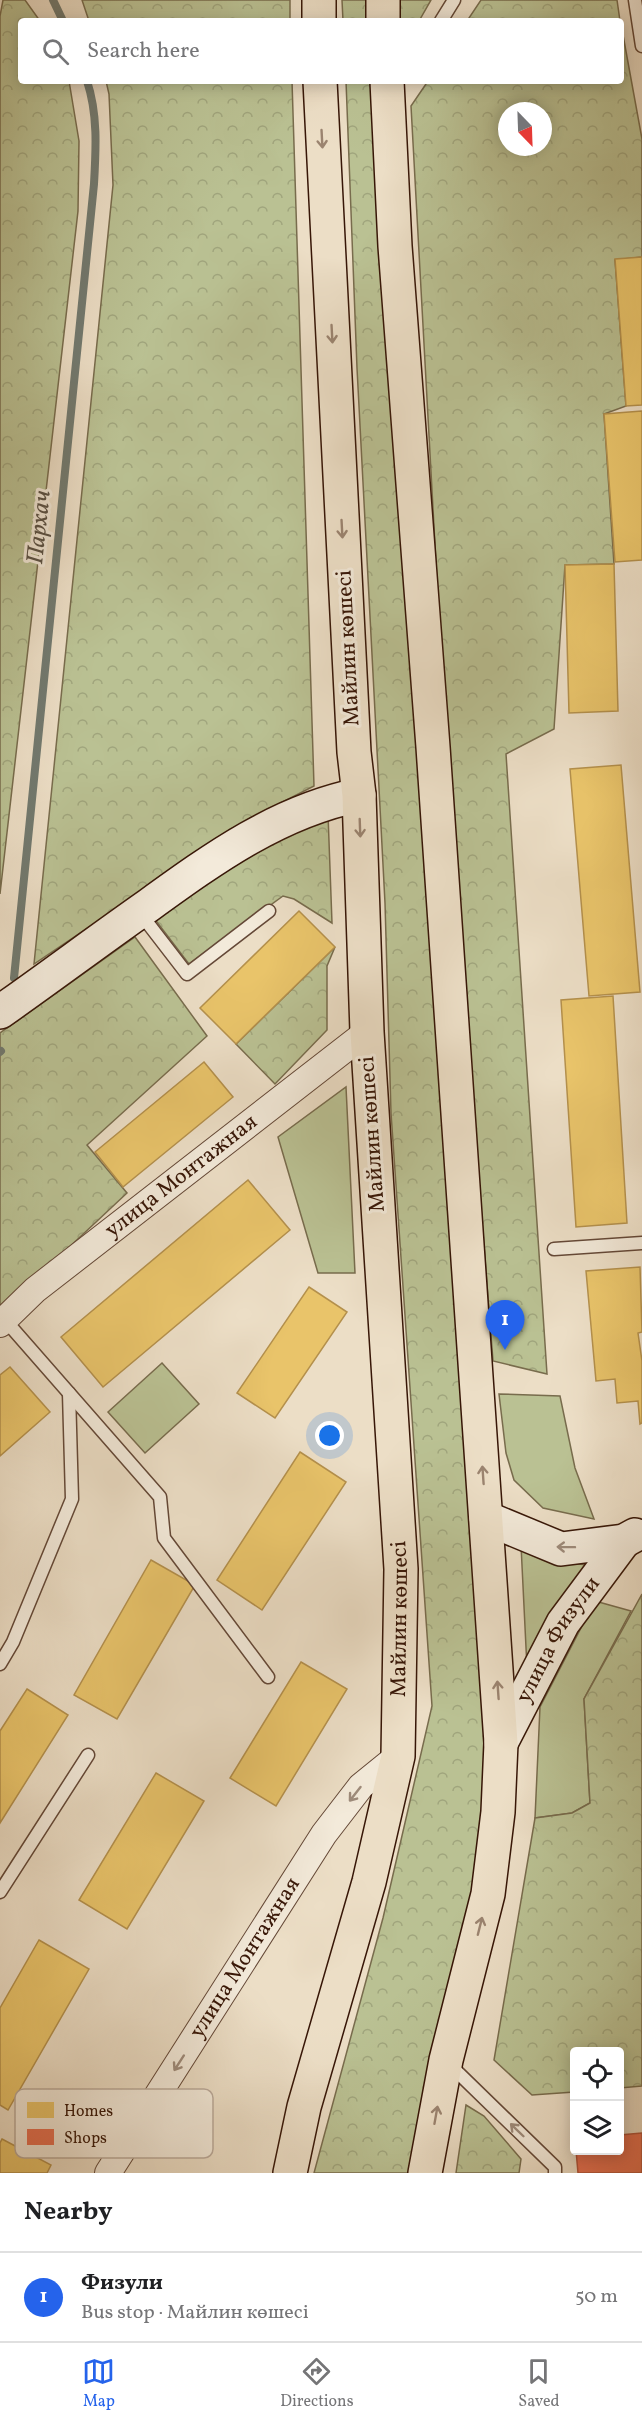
<!DOCTYPE html>
<html lang="en">
<head>
<meta charset="utf-8">
<style>
	body { margin:0; font-family:Vollkorn,serif; background:#f6f6f6; color:#202124 }
	.controls { position:absolute; right:18px; bottom:18px; display:grid; overflow:hidden; border-radius:6px; box-shadow:0 3px 15px #0003 }
	.controls button { width:54px; height:54px; display:grid; place-items:center; padding:0; border:0; border-bottom:2px solid #e0e0e0; background:#fff; color:#202124; font:30px sans-serif }
	.compass { position:absolute; left:498px; top:102px; width:54px; height:54px; border-radius:50%; background:#fff; box-shadow:0 3px 15px #0003; rotate:157deg }
	.you { position:absolute; left:330px; top:1436px; width:21px; height:21px; margin:-15px; border:4px solid #fff; border-radius:50%; background:#1a73e8; box-shadow:0 0 0 9px #1a73e833 }
	.badge { display:grid; place-items:center; width:39px; height:39px; border-radius:50%; background:#2563eb; color:#fff; font-size:20px; font-weight:700 }
	.pin { position:absolute; translate:-50% -50px; filter:drop-shadow(0 2px 3px #0008) }
	.pin::after { content:''; position:absolute; top:32px; width:21px; height:18px; background:inherit; clip-path:polygon(0 0,100% 0,50% 100%) }
	.list { margin:0; padding:0; list-style:none }
	h2 { display:flex; justify-content:space-between; align-items:center; height:78px; margin:0; padding:0 24px; font-size:26px }
	h2 small { font-size:20px; font-weight:400; color:#757577 }
	.list li { display:grid; grid-template-columns:39px 1fr auto; gap:18px; align-items:center; box-sizing:border-box; height:90px; padding:0 24px; border-top:2px solid #e0e0e0 }
	.list b { display:block; font-size:22px; white-space:nowrap }
	.list p { margin:0; font-size:20px; white-space:nowrap; color:#757577 }
	.list em { font-size:20px; font-style:normal; color:#757577 }
	.icon { flex:none; width:33px; height:33px; fill:none; stroke:currentColor; stroke-width:2; stroke-linecap:round; stroke-linejoin:round }
	.map { position:relative; flex:none; width:642px; height:2173px; overflow:hidden }
	.search { position:absolute; background:#fff; box-shadow:0 3px 15px #0003; left:18px; right:18px; top:18px; height:66px; display:flex; align-items:center; gap:15px; box-sizing:border-box; padding:0 21px; border-radius:6px; color:#757577; font-size:22px }
	.sheet { height:168px; background:#fff }
	nav { display:flex; justify-content:space-around; align-items:center; box-sizing:border-box; height:84px; border-top:2px solid #e0e0e0; background:#fff; font-size:16px; color:#757577 }
	nav a { display:grid; justify-items:center; gap:3px }
	nav .on { color:#2563eb }
	.map>svg:first-child { display:block }
	.green { fill:#bac193; stroke:#786c4d; stroke-width:1.5 }
	.forest { fill:url(#forest-crowns); stroke:#786c4d; stroke-width:1.5; fill-rule:evenodd }
	.homes { fill:#e9c46a; stroke:#b4904c; stroke-width:1.5 }
	.shops { fill:#e76f51; stroke:#b2543b; stroke-width:1.5 }
	.lines { fill:none; stroke-linecap:round; stroke-linejoin:round }
	.stream { stroke:#727a70; stroke-width:8 }
	.lane-casing { stroke:#644837; stroke-width:15 }
	.street-casing { stroke:#644837; stroke-width:28 }
	.secondary-casing { stroke:#371607; stroke-width:36 }
	.primary-casing { stroke:#371607; stroke-width:36 }
	.lane { stroke:#f3eada; stroke-width:12 }
	.street { stroke:#f3eada; stroke-width:26 }
	.secondary { stroke:#f3eada; stroke-width:33 }
	.primary { stroke:#ecdec6; stroke-width:33 }
	.oneway { stroke:#9b8470 }
	.oneway2 { stroke:#9e8b7b }
	.labels { text-anchor:middle; dominant-baseline:central; stroke-width:6; stroke-linejoin:round; paint-order:stroke }
	.street-label { font-size:22px; fill:#371607; stroke:#f3eada }
	.water-label { font-size:24px; font-style:italic; fill:#595044; stroke:#f3eada }
	.key { fill:#f3eada; stroke:#bbaa9b; stroke-width:1.5 }
	.key-label { font-size:16px; fill:#371607 }
</style>
</head>
<body>
<div class="map">
<svg width="642" height="2173" viewBox="0 0 642 2173">
	<defs>
		<pattern id="forest-crowns" width="20" height="18" patternUnits="userSpaceOnUse" patternTransform="scale(1.5)"><rect width="20" height="18" fill="#bac193"/><path d="M2 6a3 3 0 1 1 6 0M12 15a3 3 0 1 1 6 0" fill="none" stroke="#a0a57d"/></pattern>
	</defs>
	<rect width="100%" height="100%" fill="#ecdec6"/>
	<filter id="stains"><feTurbulence type="fractalNoise" baseFrequency=".00333" numOctaves="4"/><feColorMatrix values="0 0 0 0 .2 0 0 0 0 .09 0 0 0 0 .02 0 0 0 .5 -.17"/></filter>
	<radialGradient id="worn" r=".72"><stop offset=".6" stop-color="#630" stop-opacity="0"/><stop offset="1" stop-color="#630" stop-opacity=".3"/></radialGradient>
	<g class="green">
		<polygon points="346,1087 355,1273 318,1273 278,1137"/>
		<polygon points="162,1363 199,1404 145,1453 108,1412"/>
		<polygon points="499,1394 560,1396 575,1468 594,1519 543,1508 514,1480 506,1453"/>
		<polygon points="521,1545 555,1561 595,1566 527,1668"/>
		<polygon points="595,1601 631,1611 584,1699 590,1803 572,1813 535,1818 540,1707"/>
	</g>
	<g class="forest">
		<polygon points="3,0 25,0 40,21 21,21 21,81 69,81 79,141 78,211 0,894 0,16"/>
		<polygon points="82,0 290,0 290,21 89,21"/>
		<polygon points="342,0 371,0 372,21 343,21"/>
		<polygon points="396,0 431,0 419,21 397,21"/>
		<polygon points="481,0 617,0 620,21 467,21"/>
		<path d="M621 24 642 139V257L615 260 626 406 604 414 614 564 565 565 554 729 506 754 547 1374 493 1361 448 783 411 106 428 81H621ZM507 111H543V147H507Z"/>
		<polygon points="106,81 292,81 314,786 251,818 34,964 113,185 109,94"/>
		<polygon points="346,81 374,81 491,1742 472,1909 414,2173 314,2173 383,1918 432,1706 391,1113 385,903 357,368"/>
		<polygon points="328,814 332,923 294,899 283,896 189,964 150,913 224,861"/>
		<polygon points="135,937 207,1036 87,1145 127,1193 0,1312 0,1033"/>
		<polygon points="335,947 327,966 327,1030 275,1084 236,1044"/>
		<polygon points="642,1594 642,2086 620,2088 620,2052 574,2052 574,2092 532,2095 494,2060 535,1818 572,1813 590,1803 584,1699"/>
		<polygon points="466,2105 484,2116 521,2159 519,2173 456,2173"/>
	</g>
	<g class="homes">
		<polygon points="642,257 642,405 626,406 615,259"/>
		<polygon points="642,411 642,560 615,562 604,414"/>
		<polygon points="614,564 618,711 569,713 565,565"/>
		<polygon points="621,765 640,992 589,996 570,769"/>
		<polygon points="299,911 335,947 236,1044 200,1008"/>
		<polygon points="613,996 627,1223 576,1227 561,1000"/>
		<polygon points="204,1062 233,1097 123,1187 95,1152"/>
		<polygon points="248,1180 290,1230 103,1387 61,1337"/>
		<polygon points="640,1267 642,1332 638,1333 642,1361 642,1423 640,1424 638,1401 617,1403 615,1379 596,1381 586,1271"/>
		<polygon points="309,1287 347,1312 275,1418 237,1393"/>
		<polygon points="10,1367 50,1412 0,1456 0,1375"/>
		<polygon points="300,1452 346,1482 262,1610 217,1580"/>
		<polygon points="151,1560 195,1585 117,1719 74,1695"/>
		<polygon points="301,1662 347,1689 276,1806 230,1778"/>
		<polygon points="27,1689 68,1715 0,1823 0,1731"/>
		<polygon points="156,1773 204,1801 127,1929 79,1900"/>
		<polygon points="39,1940 89,1969 8,2110 0,2105 0,2008"/>
		<polygon points="2,2139 51,2165 47,2173 0,2173 0,2143"/>
	</g>
	<polygon class="shops" points="642,2133 642,2173 578,2173 576,2150 620,2150 620,2135"/>
	<g class="lines">
		<g class="stream">
			<polyline points="53,0 63,21"/>
			<path d="M14 978 94 184C96 149 98 114 87 81"/>
			<polyline points="0,1052 1,1051"/>
		</g>
		<g class="lane-casing">
			<g id="lane">
				<polyline points="635,0 642,46"/>
				<polyline points="441,21 454,0"/>
				<polyline points="140,913 187,974 269,911"/>
				<polyline points="554,1249 642,1243"/>
				<polyline points="5,1320 160,1497 164,1538 268,1677"/>
				<polyline points="0,1664 13,1642 72,1499 69,1393"/>
				<polyline points="0,1892 88,1755"/>
				<polyline points="448,2063 555,2167 555,2173"/>
			</g>
		</g>
		<g class="street-casing">
			<g id="street">
				<path id="s1" d="M0 1324 35 1290 367 1032"/>
				<path id="s2" d="M108 2173 324 1834 361 1786 398 1756"/>
			</g>
		</g>
		<g class="secondary-casing">
			<g id="secondary">
				<path d="M0 1012C50 977 99 940 149 905 214 858 279 811 359 795"/>
				<polyline points="486,1518 561,1549 624,1541 635,1535"/>
				<path id="s3" d="M501 1743 563 1623 624 1541"/>
			</g>
		</g>
		<g class="primary-casing">
			<g id="primary">
				<polyline points="319,0 319,21"/>
				<polyline points="383,0 383,21"/>
				<polyline points="387,81 395,246 433,747 501,1743 498,1812 488,1894 446,2060 425,2173"/>
				<path id="s4" d="M290 2173 304 2107 369 1882 398 1756 401 1569 367 1032 359 795 354 752 320 81"/>
			</g>
		</g>
		<use href="#lane" class="lane"/>
		<use href="#street" class="street"/>
		<use href="#secondary" class="secondary"/>
		<use href="#primary" class="primary"/>
	</g>
	<defs><path id="oneway-shaft" d="M-6 0H5M1.5-3L5.5 0L1.5 3" fill="none" stroke-width="1.6" stroke-linecap="round" stroke-linejoin="round" transform="scale(1.5)"/></defs>
	<g class="oneway">
		<use href="#oneway-shaft" transform="translate(322 139) rotate(87)"/>
		<use href="#oneway-shaft" transform="translate(332 334) rotate(87)"/>
		<use href="#oneway-shaft" transform="translate(342 529) rotate(87)"/>
		<use href="#oneway-shaft" transform="translate(360 828) rotate(88)"/>
		<use href="#oneway-shaft" transform="translate(483 1475) rotate(-94)"/>
		<use href="#oneway-shaft" transform="translate(498 1690) rotate(-94)"/>
		<use href="#oneway-shaft" transform="translate(480 1926) rotate(-76)"/>
		<use href="#oneway-shaft" transform="translate(436 2115) rotate(-80)"/>
	</g>
	<g class="oneway2">
		<use href="#oneway-shaft" transform="translate(566 1547) rotate(-179)"/>
		<use href="#oneway-shaft" transform="translate(355 1794) rotate(128)"/>
		<use href="#oneway-shaft" transform="translate(179 2063) rotate(123)"/>
		<use href="#oneway-shaft" transform="translate(517 2130) rotate(-136)"/>
	</g>
	<g class="labels">
		<g class="street-label">
			<text transform="translate(349 648) rotate(-93)">Майлин көшесі</text>
			<text transform="translate(373 1134) rotate(-94)">Майлин көшесі</text>
			<text stroke="none"><textPath href="#s1" startOffset="234">улица Монтажная</textPath></text>
			<text stroke="none"><textPath href="#s4" startOffset="568">Майлин көшесі</textPath></text>
			<text stroke="none"><textPath href="#s3" startOffset="118">улица Физули</textPath></text>
			<text stroke="none"><textPath href="#s2" startOffset="255">улица Монтажная</textPath></text>
		</g>
		<g class="water-label">
			<text transform="translate(40 527) rotate(-84)">Пархач</text>
		</g>
	</g>
	<rect x="15" y="2089" width="198" height="69" rx="9" class="key"/>
	<rect x="27" y="2102" width="27" height="16" fill="#e9c46a"/>
	<rect x="27" y="2129" width="27" height="16" fill="#e76f51"/>
	<g class="key-label">
		<text x="64" y="2116">Homes</text>
		<text x="64" y="2143">Shops</text>
	</g>
	<rect width="100%" height="100%" filter="url(#stains)"/>
	<rect width="100%" height="100%" fill="url(#worn)"/>
</svg>
<div class="controls">
<button><svg class="icon" aria-label="locate" viewBox="0 0 24 24"><circle cx="12" cy="12" r="6"/><path d="M12 2v4M12 18v4M2 12h4M18 12h4"/></svg></button>
<button><svg class="icon" aria-label="layers" viewBox="0 0 24 24"><path d="M12 4l9 5-9 5-9-5zM3 14l9 5 9-5"/></svg></button>
</div>
<svg class="compass" viewBox="-18 -18 36 36"><path d="M0-13l5 13h-10z" fill="#e53935"/><path d="M0 13l5-13h-10z" fill="#757577"/></svg>
<div class="you"></div>
<div class="pin badge" style="left:505px;top:1350px">1</div>
<div class="search"><svg class="icon" aria-label="search" viewBox="0 0 24 24"><circle cx="10" cy="10" r="6"/><path d="M15 15l6 6"/></svg>Search here</div>
</div>
<section class="sheet">
<h2>Nearby<small></small></h2>
<ul class="list">
<li><span class="badge">1</span><div><b>Физули</b><p>Bus stop · Майлин көшесі</p></div><em>50 m</em></li>
</ul>
</section>
<nav>
<a class="on"><svg class="icon" aria-label="map" viewBox="0 0 24 24"><path d="M3 6l6-2 6 2 6-2v14l-6 2-6-2-6 2zM9 4v14M15 6v14"/></svg>Map</a>
<a><svg class="icon" aria-label="directions" viewBox="0 0 24 24"><path d="M12 3l9 9-9 9-9-9zM9 14v-3h6M13 9l2 2-2 2"/></svg>Directions</a>
<a><svg class="icon" aria-label="saved" viewBox="0 0 24 24"><path d="M7 4h10v16l-5-4-5 4z"/></svg>Saved</a>
</nav>
</body>
</html>
